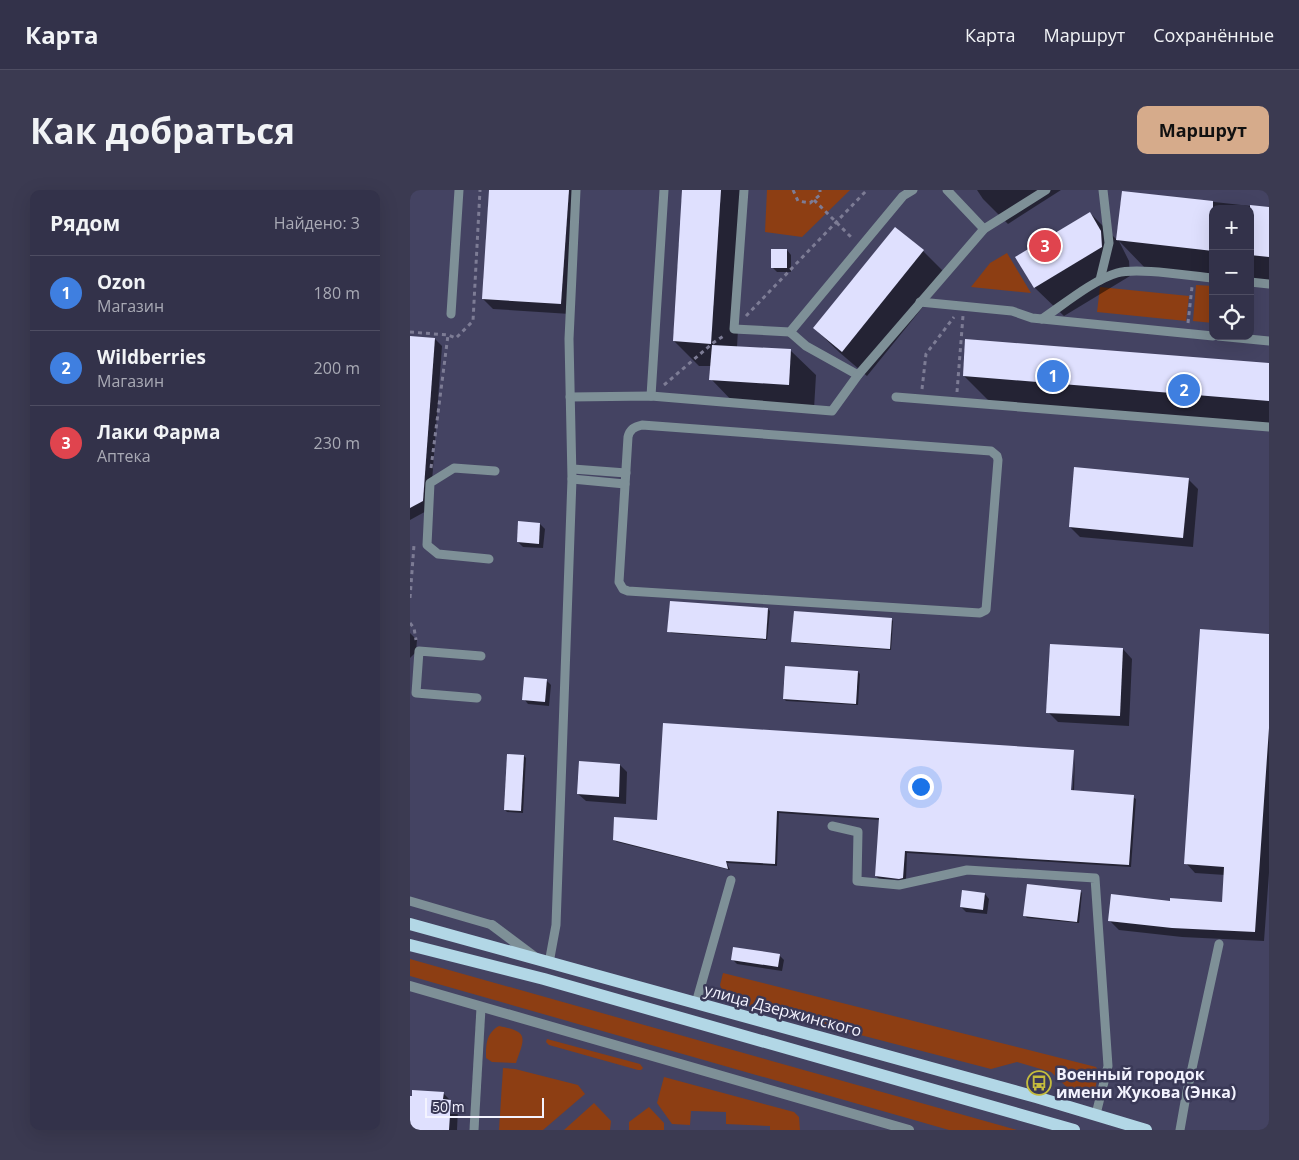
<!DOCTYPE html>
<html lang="ru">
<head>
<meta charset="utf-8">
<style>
	body { margin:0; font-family:"Open Sans",sans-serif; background:#3b3a51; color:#f1f3f6 }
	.controls { position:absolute; right:15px; top:15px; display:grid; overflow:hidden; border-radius:10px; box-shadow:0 5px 20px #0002 }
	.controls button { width:45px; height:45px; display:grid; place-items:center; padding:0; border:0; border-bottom:1px solid #4e4d62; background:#33324a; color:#f1f3f6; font:25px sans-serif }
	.scale { position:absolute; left:15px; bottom:12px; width:119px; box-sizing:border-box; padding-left:5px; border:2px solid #f3f3ff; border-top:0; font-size:14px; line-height:18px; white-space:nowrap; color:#f3f3ff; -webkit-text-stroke:4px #3a3957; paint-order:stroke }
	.you { position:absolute; left:510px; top:596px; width:18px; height:18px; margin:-12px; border:4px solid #fff; border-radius:50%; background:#1a73e8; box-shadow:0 0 0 8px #1a73e833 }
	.badge { display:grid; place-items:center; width:32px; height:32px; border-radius:50%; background:#d6ab8b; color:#fff; font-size:16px; font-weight:700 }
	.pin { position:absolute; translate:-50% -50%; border:2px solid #fff; box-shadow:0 1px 5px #0006 }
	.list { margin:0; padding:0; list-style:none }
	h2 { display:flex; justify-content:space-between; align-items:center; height:65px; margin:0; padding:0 20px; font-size:21px }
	h2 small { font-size:16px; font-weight:400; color:#a9aab5 }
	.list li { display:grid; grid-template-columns:32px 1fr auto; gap:15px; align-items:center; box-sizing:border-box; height:75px; padding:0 20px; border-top:1px solid #4e4d62 }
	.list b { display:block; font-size:19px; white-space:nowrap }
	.list p { margin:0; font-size:16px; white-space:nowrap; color:#a9aab5 }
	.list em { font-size:16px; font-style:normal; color:#a9aab5 }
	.icon { flex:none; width:28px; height:28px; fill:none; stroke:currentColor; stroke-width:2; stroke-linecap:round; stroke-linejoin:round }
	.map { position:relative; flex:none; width:859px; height:940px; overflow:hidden; border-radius:10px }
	header { display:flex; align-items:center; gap:30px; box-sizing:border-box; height:70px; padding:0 25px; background:#33324a; border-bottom:1px solid #4e4d62 }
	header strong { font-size:24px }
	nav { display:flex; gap:28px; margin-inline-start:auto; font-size:18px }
	.intro { display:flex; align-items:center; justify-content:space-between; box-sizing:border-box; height:120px; padding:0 30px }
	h1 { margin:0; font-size:35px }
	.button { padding:12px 22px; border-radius:10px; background:#d6ab8b; color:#111; font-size:18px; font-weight:700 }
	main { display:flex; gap:30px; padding:0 30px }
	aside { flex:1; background:#33324a; border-radius:10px; box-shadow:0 5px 20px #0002 }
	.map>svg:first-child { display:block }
	.green { fill:#8d3e13 }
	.shadow { fill:#0007 }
	.building { fill:#dfe0fe }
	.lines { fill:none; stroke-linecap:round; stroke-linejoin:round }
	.path { stroke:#7d7c95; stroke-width:3; stroke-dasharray:4 4; stroke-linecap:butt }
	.service { stroke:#7e9097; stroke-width:9 }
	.minor { stroke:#7e9097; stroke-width:10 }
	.primary { stroke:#b2d7e6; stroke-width:12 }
	.labels { text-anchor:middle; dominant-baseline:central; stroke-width:5; stroke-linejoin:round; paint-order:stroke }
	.street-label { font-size:16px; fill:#f3f3ff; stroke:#3a3957 }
	.poi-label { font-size:16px; font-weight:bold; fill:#f3f3ff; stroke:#3a3957; text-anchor:start }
</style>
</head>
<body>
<header>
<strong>Карта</strong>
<nav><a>Карта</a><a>Маршрут</a><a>Сохранённые</a></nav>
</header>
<div class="intro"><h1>Как добраться</h1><a class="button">Маршрут</a></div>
<main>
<aside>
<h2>Рядом<small>Найдено: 3</small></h2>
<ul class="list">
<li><span class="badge" style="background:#3f7fe0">1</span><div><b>Ozon</b><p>Магазин</p></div><em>180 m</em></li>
<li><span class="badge" style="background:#3f7fe0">2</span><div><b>Wildberries</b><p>Магазин</p></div><em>200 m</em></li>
<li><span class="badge" style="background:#e0444e">3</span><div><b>Лаки Фарма</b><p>Аптека</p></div><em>230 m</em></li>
</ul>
</aside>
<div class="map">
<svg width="859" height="940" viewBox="0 0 859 940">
	<rect width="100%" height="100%" fill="#444362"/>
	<g class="green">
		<polygon points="357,0 440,0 392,47 355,42"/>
		<polygon points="597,63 621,103 561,97 580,73"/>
		<polygon points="786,95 803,96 803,133 783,131"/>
		<polygon points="690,97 779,106 776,131 687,122"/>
		<polygon points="0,769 607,940 539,940 0,786"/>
		<polygon points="313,783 686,877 688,881 685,902 666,906 641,882 607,872 581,879 316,810 310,795"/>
		<path d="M89 836C119 842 115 847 106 873L82 872 76 868C76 855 76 843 89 836Z"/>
		<polygon points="137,849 230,874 233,878 231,880 228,880 139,855 136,852"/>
		<polygon points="93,878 105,879 168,895 175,904 133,940 89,940"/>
		<polygon points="254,887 384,922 389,927 390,940 360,940 360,936 316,934 316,922 281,921 280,935 262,934 247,913"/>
		<polygon points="184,913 201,931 200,940 154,940"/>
		<polygon points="239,917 254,933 254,940 219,940 219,932"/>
	</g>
	<g class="shadow">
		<polygon points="81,0 169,0 160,124 83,119 73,109"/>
		<polygon points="273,0 336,0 327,157 381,161 406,185 404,219 325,214 301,189 301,176 289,176 264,151"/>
		<polygon points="567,0 651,0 598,34 573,9"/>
		<polygon points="713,2 859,18 859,92 840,90 840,19 803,19 803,86 736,79 709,51 719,71 720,86 654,126 625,98 607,67 680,23 708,51"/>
		<polygon points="485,38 513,61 538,86 457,186 429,162 404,138"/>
		<polygon points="377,60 381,65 381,82 367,82 362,77"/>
		<polygon points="0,147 25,149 32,156 20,319 0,330"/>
		<polygon points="859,174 859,237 583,215 554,186"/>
		<polygon points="778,289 788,299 783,357 670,347 660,337"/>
		<polygon points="130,334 135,339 133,358 113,357 108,352"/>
		<polygon points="358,419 360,421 357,450 261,443 259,441"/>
		<polygon points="481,429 483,431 481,460 385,453 383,451"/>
		<polygon points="0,443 7,450 6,462 0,468"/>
		<polygon points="859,445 859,683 854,751 772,747 709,740 699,730 813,713 815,685 785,683 776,673"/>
		<polygon points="713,459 722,469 719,536 648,532 638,522"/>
		<polygon points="448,482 450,484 448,515 376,511 374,509"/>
		<polygon points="136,490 141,495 139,516 118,514 114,509"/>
		<polygon points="663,562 660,606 662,607 665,563 664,602 723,607 726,609 721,677 497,663 496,690 469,689 466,686 470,630 369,623 367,676 317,673 320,680 207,652 204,650 248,632"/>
		<polygon points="114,566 116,568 113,623 97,622 95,620"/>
		<polygon points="210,575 217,582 216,614 176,611 168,604"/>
		<polygon points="670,701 672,703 669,733 617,728 615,726"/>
		<polygon points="575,704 579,709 577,724 556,722 551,717"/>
		<polygon points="369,765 374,770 372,781 327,774 322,769"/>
		<polygon points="33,903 48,918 47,940 0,940 0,907"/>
	</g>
	<g class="building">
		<polygon points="79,0 159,0 151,114 72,109"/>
		<polygon points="272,0 311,0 301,154 263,151"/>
		<polygon points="712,1 803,11 803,61 706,50"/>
		<polygon points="840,15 859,17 859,67 840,65"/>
		<polygon points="680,22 691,41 692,57 624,98 605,67"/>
		<polygon points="485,37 514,60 432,162 403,138"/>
		<rect x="361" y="59" width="16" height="19"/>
		<polygon points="0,146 25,148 13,311 0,318"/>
		<polygon points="555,149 859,173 859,211 553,186"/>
		<polygon points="302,155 381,159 379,195 299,190"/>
		<polygon points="664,277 779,288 773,348 659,337"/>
		<polygon points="108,331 130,333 129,354 107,352"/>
		<polygon points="260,411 358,418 356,449 257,442"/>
		<polygon points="384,421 482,428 480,459 381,452"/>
		<polygon points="790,439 859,444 859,538 845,742 762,738 698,731 701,704 760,711 760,708 812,712 814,677 774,674"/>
		<polygon points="640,454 713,458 710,526 636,523"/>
		<polygon points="375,476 448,481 446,514 373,509"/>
		<polygon points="114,487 137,489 135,512 112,510"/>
		<polygon points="253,533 664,560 661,600 724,605 719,675 495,661 493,688 489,689 465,686 469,628 367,621 365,674 316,671 318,679 203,650 204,627 247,630"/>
		<polygon points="97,564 114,565 111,621 94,620"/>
		<polygon points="169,571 210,574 209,607 167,604"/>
		<polygon points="617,694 671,700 667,732 613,726"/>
		<polygon points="552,700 575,703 573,720 550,717"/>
		<polygon points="323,757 370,764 368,777 321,770"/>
		<polygon points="2,900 34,902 33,909 41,910 39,940 0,940 0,906 2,906"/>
	</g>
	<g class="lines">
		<g class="path">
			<polyline points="383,0 388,11 400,13 410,5 410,0"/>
			<polyline points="404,10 443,49"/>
			<polyline points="336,126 457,0"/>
			<polyline points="778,133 782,97"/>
			<polyline points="0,142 38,145 46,148 63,131 70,0"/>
			<polyline points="254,195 303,153 315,145"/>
			<polyline points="512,199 516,164 544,127"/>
			<polyline points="547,202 553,126"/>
			<polyline points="21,278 38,145"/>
			<polyline points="0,408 4,355"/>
			<polyline points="0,433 4,438 6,450"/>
		</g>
		<g class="service">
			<polyline points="334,0 324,139 380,142 493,6 503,0"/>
			<polyline points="537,0 574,39"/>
			<polyline points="690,90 699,53 693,0"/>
			<polyline points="840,92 859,94"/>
			<polyline points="510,112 602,121 622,128 803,146"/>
			<polyline points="41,124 49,0"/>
			<path d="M632 129C653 115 683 90 707 83 727 77 780 86 803 88"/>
			<polyline points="380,142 396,156 448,185"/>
			<polyline points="808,146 859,151"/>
			<polyline points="241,206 254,0"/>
			<polyline points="160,207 241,206 422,221 448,185 574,39 636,0"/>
			<polyline points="486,207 859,237"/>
			<path d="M232 235 581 261 587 266 588 270 576 420 570 423 218 401 213 399 209 392 218 247C220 239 224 237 232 235Z"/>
			<polyline points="163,279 216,283"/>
			<polyline points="162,289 215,294"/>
			<polyline points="79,369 28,364 17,355 20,293 44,278 85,281"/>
			<polyline points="67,508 6,503 9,461 71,466"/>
			<polyline points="422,636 448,642 447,691 489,695 557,680 685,688 698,876 686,924"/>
			<polyline points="0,711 82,735"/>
			<polyline points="139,773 146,735 162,289 159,149 166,0"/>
			<polyline points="286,813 321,690"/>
			<polyline points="64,940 71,818"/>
			<polyline points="770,940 776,906 809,754"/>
		</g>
		<g class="minor">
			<polyline points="82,735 126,768"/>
			<polyline points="0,796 499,940"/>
		</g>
		<g class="primary">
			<polyline points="0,734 626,907 736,940"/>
			<polyline points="0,755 134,789 664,940"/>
		</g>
	</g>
	<defs>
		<g id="bus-ring" transform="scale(1.25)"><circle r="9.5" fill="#3a3957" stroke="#c5bc3d" stroke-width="1.5"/><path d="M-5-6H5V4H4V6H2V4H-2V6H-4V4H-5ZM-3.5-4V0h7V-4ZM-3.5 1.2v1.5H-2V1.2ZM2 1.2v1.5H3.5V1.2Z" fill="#c5bc3d"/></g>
	</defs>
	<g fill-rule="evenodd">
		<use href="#bus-ring" x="629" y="893"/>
	</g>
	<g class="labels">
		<g class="street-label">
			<text transform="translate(373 820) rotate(15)">улица Дзержинского</text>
		</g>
		<g class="poi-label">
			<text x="646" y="884">Военный городок<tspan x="646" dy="18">имени Жукова (Энка)</tspan></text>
		</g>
	</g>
</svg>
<div class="controls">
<button>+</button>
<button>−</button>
<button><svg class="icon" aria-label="locate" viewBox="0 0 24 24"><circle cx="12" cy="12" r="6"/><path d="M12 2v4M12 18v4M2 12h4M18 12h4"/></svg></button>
</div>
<div class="scale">50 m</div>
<div class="you"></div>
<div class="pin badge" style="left:643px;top:186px;background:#3f7fe0">1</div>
<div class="pin badge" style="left:774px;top:200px;background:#3f7fe0">2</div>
<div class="pin badge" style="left:635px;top:56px;background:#e0444e">3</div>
</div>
</main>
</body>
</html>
